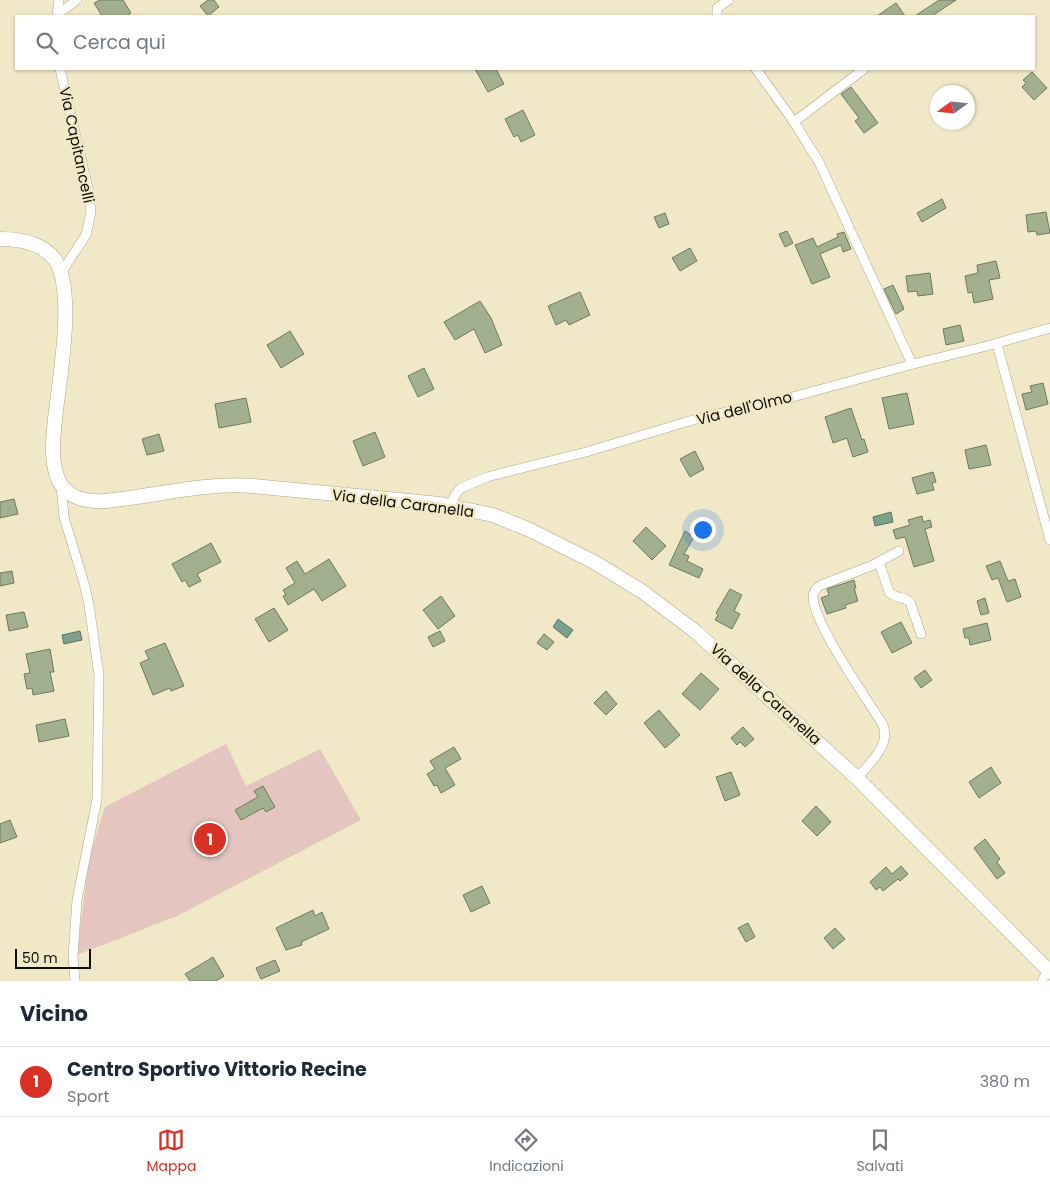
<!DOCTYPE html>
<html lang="it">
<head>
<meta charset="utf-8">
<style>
	body { margin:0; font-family:Poppins,sans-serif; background:#f6f6f7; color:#1f2937 }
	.compass { position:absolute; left:930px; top:85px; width:45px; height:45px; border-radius:50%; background:#fff; box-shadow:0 1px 4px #0004; rotate:255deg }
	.scale { position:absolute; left:15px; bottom:12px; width:76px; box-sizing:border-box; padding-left:5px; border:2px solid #100d04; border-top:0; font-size:14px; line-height:18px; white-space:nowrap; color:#100d04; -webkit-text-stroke:4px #f1e8c8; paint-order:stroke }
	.you { position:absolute; left:702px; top:529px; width:18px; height:18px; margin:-12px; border:4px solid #fff; border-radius:50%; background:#1a73e8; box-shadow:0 0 0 8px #1a73e833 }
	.badge { display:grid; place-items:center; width:32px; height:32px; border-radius:50%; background:#d93025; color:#fff; font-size:16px; font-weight:700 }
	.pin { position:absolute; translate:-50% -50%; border:2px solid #fff; box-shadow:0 1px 5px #0006 }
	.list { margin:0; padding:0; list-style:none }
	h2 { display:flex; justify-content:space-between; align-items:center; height:65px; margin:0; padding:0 20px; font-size:21px }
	h2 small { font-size:16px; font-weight:400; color:#747a83 }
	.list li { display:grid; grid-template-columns:32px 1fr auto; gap:15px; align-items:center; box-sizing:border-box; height:70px; padding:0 20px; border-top:1px solid #e0e1e3 }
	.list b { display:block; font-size:19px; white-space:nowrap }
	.list p { margin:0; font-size:16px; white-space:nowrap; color:#747a83 }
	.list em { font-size:16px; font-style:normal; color:#747a83 }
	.icon { flex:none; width:28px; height:28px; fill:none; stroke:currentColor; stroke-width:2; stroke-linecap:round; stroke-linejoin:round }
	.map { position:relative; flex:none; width:1050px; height:981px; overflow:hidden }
	.search { position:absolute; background:#fff; box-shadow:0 1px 4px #0004; left:15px; right:15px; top:15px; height:55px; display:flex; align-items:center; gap:12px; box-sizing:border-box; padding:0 18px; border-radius:0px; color:#747a83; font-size:19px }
	.sheet { height:135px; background:#fff }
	nav { display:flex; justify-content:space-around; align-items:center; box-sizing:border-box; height:70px; border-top:1px solid #e0e1e3; background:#fff; font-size:14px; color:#747a83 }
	nav a { display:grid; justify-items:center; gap:2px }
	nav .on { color:#d93025 }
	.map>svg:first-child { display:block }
	.green { fill:#e4c5c0 }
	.water { fill:#7d9f8b; stroke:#5c7362 }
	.building { fill:#a2b08f; stroke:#6e7a5f }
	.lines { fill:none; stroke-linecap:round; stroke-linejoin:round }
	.minor-casing { stroke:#afa789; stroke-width:10 }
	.secondary-casing { stroke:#afa789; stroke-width:15 }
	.minor { stroke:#fff; stroke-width:9 }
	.secondary { stroke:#fff; stroke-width:14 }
	.labels { text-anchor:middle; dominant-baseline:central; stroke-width:5; stroke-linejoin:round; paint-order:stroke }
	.street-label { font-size:15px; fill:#100d04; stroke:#f1e8c8 }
</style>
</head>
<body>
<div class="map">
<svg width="1050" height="981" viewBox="0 0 1050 981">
	<rect width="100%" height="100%" fill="#f1e8c8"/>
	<polygon class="green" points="226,744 246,786 320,749 361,820 177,916 77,955 89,858 105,807"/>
	<g class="water">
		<polygon points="891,512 893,522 875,526 873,517"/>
		<polygon points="558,619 573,630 567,638 553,627"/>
		<polygon points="80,631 82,640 64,644 62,635"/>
	</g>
	<g class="building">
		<polygon points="100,0 123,0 131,13 126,16 102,16 94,3"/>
		<polygon points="208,0 214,0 219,7 208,16 200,6"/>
		<polygon points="939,0 956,0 932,16 915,16"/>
		<polygon points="896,3 905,16 877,16"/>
		<polygon points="475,69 496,69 504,84 488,92"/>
		<polygon points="1032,72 1047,88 1034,100 1022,87 1026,83 1023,80"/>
		<polygon points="851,87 878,123 864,133 855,121 859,118 841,94"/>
		<polygon points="523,110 535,135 521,142 518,135 514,137 505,119"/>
		<polygon points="942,199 946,208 922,222 917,213"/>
		<polygon points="1046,212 1050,233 1037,235 1036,231 1028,232 1026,215"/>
		<polygon points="665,213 669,224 659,228 654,217"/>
		<polygon points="787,231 793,243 785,247 779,234"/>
		<polygon points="844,232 851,249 843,252 841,245 820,254 830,277 812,284 795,245 813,238 817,247 838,237 837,234"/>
		<polygon points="690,248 697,261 680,271 672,258"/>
		<polygon points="996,261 1000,278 989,280 993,299 974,303 972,292 968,293 965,276 978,273 977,265"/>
		<polygon points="930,273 933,294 918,296 917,291 908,292 906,276"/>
		<polygon points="893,285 904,309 896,314 884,289"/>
		<polygon points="580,292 590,315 569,325 566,320 556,325 548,306"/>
		<polygon points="480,301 491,318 502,345 485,353 474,329 455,340 444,322"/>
		<polygon points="960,325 964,341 946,345 943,329"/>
		<polygon points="290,331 304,354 281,368 267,345"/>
		<polygon points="424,368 434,389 418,397 408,376"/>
		<polygon points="1043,383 1048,404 1026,410 1022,394 1032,392 1030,386"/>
		<polygon points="907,393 914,424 889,429 882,398"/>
		<polygon points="246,398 251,422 219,428 215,404"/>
		<polygon points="851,408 862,440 864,439 868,452 853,457 847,438 833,443 825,417"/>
		<polygon points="375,432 385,457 363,466 353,441"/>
		<polygon points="159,434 164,451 147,455 142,439"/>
		<polygon points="986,445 991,465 969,469 965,450"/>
		<polygon points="695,451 704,469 690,477 680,459"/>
		<polygon points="933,472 936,482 932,483 934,490 917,494 912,478"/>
		<polygon points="14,499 18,514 0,518 0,502"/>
		<polygon points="922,516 923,522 930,520 932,527 925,529 934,561 914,567 905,537 896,539 893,530 910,525 908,520"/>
		<polygon points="646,527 666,546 652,560 633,541"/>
		<polygon points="685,531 694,537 684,554 689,556 687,561 703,569 699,578 669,565"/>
		<polygon points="211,543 221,562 197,574 201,581 189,587 185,580 182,582 172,564"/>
		<polygon points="329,559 346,586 322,601 314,589 288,605 283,596 286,595 283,590 295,583 286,568 297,561 305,574"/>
		<polygon points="1000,561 1008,581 1015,579 1021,597 1007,602 998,578 992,580 986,566"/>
		<polygon points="12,571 14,583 0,586 0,573"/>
		<polygon points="854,580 856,588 854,588 858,601 845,605 846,608 827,614 821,598 829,595 827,589"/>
		<polygon points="730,589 742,595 734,611 740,614 732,629 715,620 718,615 716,613"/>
		<polygon points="441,596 455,616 438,629 423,610"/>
		<polygon points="985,598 989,613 981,615 977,601"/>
		<polygon points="274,608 288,630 269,642 255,619"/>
		<polygon points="24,612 28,627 9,631 6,615"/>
		<polygon points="901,622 912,643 892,653 881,632"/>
		<polygon points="987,623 991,640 970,645 969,638 965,638 963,629"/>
		<polygon points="440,631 445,641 433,647 428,637"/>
		<polygon points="544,634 554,642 547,650 537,643"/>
		<polygon points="165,643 184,686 171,691 170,688 153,695 140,663 149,659 145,651"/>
		<polygon points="50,649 54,672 50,672 54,691 33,695 32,688 27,689 24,674 30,673 26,654"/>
		<polygon points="925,670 932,680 921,688 914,678"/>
		<polygon points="701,673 719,689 700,710 682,694"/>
		<polygon points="606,691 617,704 606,715 594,703"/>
		<polygon points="659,710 680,735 665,748 644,723"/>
		<polygon points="65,719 69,736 39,742 36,725"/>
		<polygon points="743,727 754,739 745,747 740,742 737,745 731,738"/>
		<polygon points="454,747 461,759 445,768 455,785 441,793 437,785 434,786 427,774 435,769 430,761"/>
		<polygon points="991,767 1001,783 979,798 969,782"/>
		<polygon points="731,772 740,795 725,801 716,777"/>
		<polygon points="263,786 275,807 266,812 263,808 241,820 235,810 258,797 254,791"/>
		<polygon points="816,806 831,822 817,836 802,821"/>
		<polygon points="10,820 17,837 0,843 0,824"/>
		<polygon points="985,839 1000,859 997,862 1005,873 997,879 974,848"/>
		<polygon points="901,866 908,874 900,881 898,879 883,891 880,887 876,890 870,882 886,867 892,874"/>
		<polygon points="482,886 490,903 471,912 463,895"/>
		<polygon points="313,910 315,916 322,912 329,929 301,942 302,945 286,950 276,928"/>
		<polygon points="748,923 755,937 746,942 738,928"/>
		<polygon points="835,928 845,939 833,949 824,938"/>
		<polygon points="213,957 224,976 216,981 190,981 185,974"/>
		<polygon points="275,960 280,971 261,979 256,968"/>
	</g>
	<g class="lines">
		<g class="minor-casing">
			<g id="minor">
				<polyline points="58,14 77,0"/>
				<polyline points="57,16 59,0"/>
				<polyline points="717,16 717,8 729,0"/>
				<polyline points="60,69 88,188 91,212 86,235 61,273"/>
				<polyline points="756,69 794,122 819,162 912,364"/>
				<polyline points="794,122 864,69"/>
				<polyline points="997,344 1050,540"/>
				<polyline points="61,486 64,517 84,583 89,605 99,675 97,799 77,900 73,956 75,981"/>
				<polyline points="450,506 455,495 461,488 487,477 586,452 696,419 785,399 921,362 987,346 1050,328"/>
				<path d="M879 562 889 592C895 599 904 596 910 602L921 634"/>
				<path d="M857 778C869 764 891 745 883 725 867 699 814 624 813 597 813 591 816 588 821 585L871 566 899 551"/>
				<polyline points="1042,981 1050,966"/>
			</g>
		</g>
		<g class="secondary-casing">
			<path id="secondary" d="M0 239C20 239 43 243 55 260 76 290 59 382 55 419 53 439 50 464 60 483 69 498 87 502 104 501 153 497 202 482 253 486L440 504 493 515 530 530 594 562 643 592 696 632 857 778 1050 972"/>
		</g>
		<use href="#minor" class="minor"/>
		<use href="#secondary" class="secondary"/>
	</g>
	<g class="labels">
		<g class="street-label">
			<text transform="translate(77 145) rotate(78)">Via Capitancelli</text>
			<text transform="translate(744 408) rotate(-14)">Via dell'Olmo</text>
			<text transform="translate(403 503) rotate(7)">Via della Caranella</text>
			<text transform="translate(766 694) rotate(42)">Via della Caranella</text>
		</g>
	</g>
</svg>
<svg class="compass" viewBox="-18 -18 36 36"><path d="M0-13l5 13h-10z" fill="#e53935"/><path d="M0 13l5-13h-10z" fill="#747a83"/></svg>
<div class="scale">50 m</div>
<div class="you"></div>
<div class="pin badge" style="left:210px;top:839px">1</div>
<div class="search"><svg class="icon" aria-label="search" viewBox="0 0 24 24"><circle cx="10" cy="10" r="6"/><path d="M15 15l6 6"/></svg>Cerca qui</div>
</div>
<section class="sheet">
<h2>Vicino<small></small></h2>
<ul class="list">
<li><span class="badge">1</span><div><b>Centro Sportivo Vittorio Recine</b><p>Sport</p></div><em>380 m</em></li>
</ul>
</section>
<nav>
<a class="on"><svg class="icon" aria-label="map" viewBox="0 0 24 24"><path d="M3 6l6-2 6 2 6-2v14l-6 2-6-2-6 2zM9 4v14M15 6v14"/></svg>Mappa</a>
<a><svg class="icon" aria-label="directions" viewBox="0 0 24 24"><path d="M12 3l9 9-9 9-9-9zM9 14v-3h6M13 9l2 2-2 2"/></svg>Indicazioni</a>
<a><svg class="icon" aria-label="saved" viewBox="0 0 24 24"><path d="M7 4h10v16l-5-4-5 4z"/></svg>Salvati</a>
</nav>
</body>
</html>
